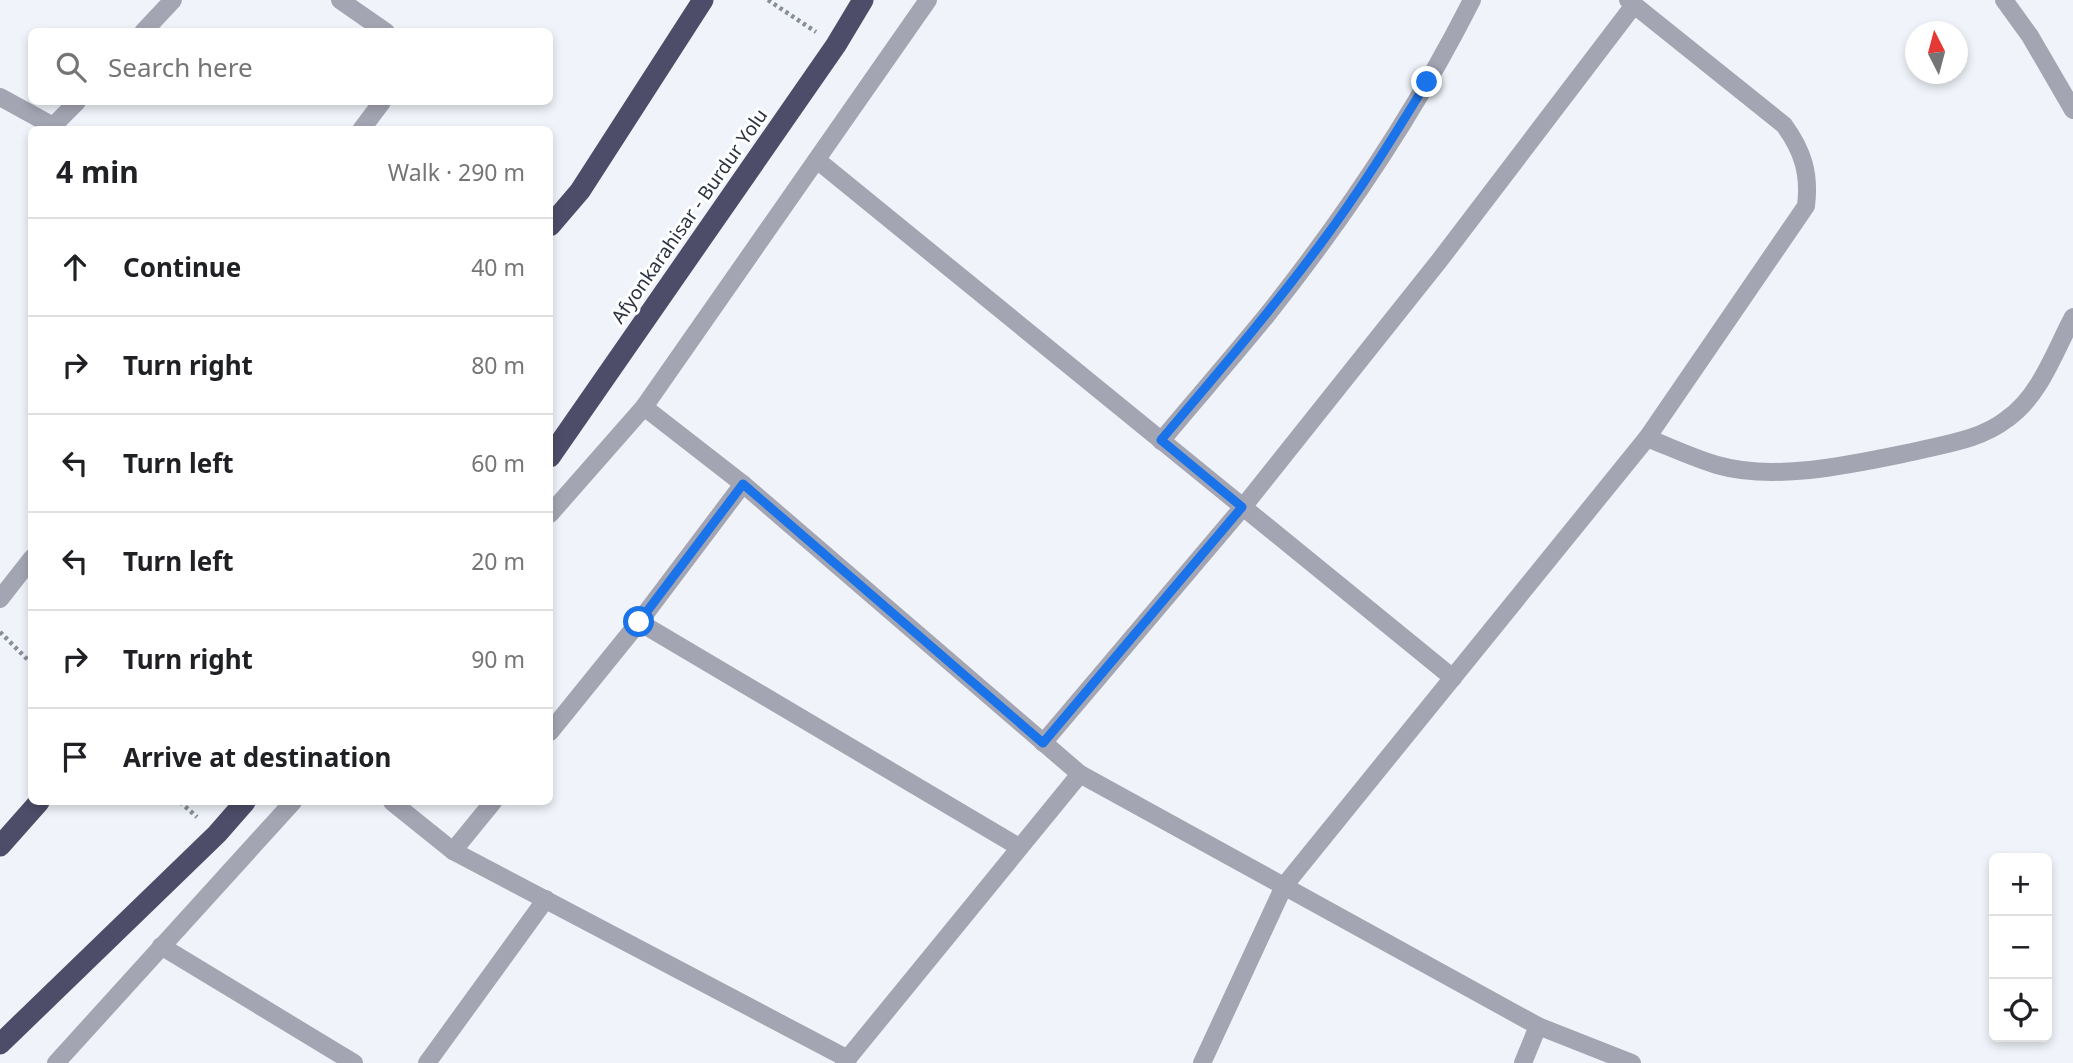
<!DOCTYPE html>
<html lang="en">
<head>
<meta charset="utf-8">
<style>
	body { margin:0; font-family:"Noto Sans",sans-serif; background:#f6f6f6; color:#202124 }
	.controls { position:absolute; right:21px; bottom:21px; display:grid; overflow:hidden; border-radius:10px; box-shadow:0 4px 10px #0003 }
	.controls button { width:63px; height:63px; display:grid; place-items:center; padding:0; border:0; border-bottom:2px solid #e0e0e0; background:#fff; color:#202124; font:35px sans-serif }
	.compass { position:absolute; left:1905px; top:21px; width:63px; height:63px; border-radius:50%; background:#fff; box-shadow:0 4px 10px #0003; rotate:354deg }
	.stop { position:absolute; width:21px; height:21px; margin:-16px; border:5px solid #1a73e8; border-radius:50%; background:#fff }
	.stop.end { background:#1a73e8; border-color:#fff; box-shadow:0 2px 7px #0008 }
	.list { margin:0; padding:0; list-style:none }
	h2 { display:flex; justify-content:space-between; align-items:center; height:91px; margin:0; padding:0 28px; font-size:30px }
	h2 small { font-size:23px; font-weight:400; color:#757577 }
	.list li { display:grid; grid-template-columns:46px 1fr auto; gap:21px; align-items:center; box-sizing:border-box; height:98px; padding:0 28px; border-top:2px solid #e0e0e0 }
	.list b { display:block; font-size:26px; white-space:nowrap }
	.list em { font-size:23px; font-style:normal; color:#757577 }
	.icon { flex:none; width:38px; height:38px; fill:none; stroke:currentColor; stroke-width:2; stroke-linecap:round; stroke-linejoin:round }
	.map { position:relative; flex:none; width:2073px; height:1063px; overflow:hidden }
	.search { position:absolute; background:#fff; box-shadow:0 4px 10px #0003; left:28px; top:28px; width:525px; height:77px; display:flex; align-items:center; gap:18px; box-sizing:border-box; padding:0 24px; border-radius:10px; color:#757577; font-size:26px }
	.panel { position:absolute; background:#fff; box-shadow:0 4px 10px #0003; left:28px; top:126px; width:525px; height:679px; border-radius:10px }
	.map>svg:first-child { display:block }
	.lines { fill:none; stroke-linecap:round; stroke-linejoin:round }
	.path { stroke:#898f98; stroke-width:4.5; stroke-dasharray:3.5 3.5; stroke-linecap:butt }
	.minor { stroke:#a4a5b3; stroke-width:18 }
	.highway { stroke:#4d4d69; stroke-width:21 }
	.route { stroke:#1a73e8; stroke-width:9 }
	.labels { text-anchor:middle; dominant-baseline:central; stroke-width:6; stroke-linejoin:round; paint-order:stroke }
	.street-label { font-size:19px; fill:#2d343f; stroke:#fff }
</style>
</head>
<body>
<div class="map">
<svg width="2073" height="1063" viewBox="0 0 2073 1063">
	<rect width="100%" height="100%" fill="#f0f4fa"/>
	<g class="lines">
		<g class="path">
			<polyline points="768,0 816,32"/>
			<polyline points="0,632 32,664"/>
			<polyline points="180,802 197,817"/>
		</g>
		<g class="minor">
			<polyline points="340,0 386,32"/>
			<polyline points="2004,0 2030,36 2073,110"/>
			<polyline points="143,32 173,0"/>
			<polyline points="0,97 53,126 77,102"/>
			<polyline points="361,130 382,102"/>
			<polyline points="817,160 1453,678"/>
			<polyline points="644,407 743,484 1080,774 1538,1026 1632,1063"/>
			<path d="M1647 438C1670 447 1693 458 1717 465 1775 482 1854 464 1912 452 1945 444 1980 440 2007 419 2040 396 2055 351 2073 317"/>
			<path d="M1161 441C1196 399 1233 357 1267 315 1345 217 1416 111 1472 0"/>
			<polyline points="550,514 644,407 928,0"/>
			<polyline points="0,599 32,558"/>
			<polyline points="639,622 1019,847"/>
			<polyline points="550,732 639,622 743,484"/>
			<polyline points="1043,743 1243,507 1439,261 1634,5"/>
			<polyline points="392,802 453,851 848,1059"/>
			<polyline points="453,851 493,802"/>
			<polyline points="161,946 354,1063"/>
			<polyline points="56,1063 293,802"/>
			<polyline points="427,1063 546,899"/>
			<polyline points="844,1063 1080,774"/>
			<path d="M1202 1063 1284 886 1647 438 1806 206C1810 174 1803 151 1784 125L1628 0"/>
			<polyline points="1523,1063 1538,1026"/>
		</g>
		<g class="highway">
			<polyline points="550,226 580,191 703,0"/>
			<polyline points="550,457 836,45 863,0"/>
			<polyline points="0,846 39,802"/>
			<polyline points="0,1044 217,834 245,802"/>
		</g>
	</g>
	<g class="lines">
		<path class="route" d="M639 622 743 484 1043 743 1242 507 1161 440C1216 375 1271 311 1322 242 1360 191 1394 136 1427 82"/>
	</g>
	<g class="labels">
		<g class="street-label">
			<text transform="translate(689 216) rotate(-55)">Afyonkarahisar - Burdur Yolu</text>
		</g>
	</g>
</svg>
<div class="controls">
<button>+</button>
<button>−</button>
<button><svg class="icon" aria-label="locate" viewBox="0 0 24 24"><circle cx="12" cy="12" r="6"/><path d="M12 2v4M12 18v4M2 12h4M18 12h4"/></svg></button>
</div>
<svg class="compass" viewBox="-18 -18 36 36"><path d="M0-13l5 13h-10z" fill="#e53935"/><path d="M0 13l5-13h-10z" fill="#757577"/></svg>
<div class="stop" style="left:639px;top:622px"></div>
<div class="stop end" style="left:1427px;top:82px"></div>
<div class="search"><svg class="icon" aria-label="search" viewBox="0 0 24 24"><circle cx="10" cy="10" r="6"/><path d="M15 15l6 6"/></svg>Search here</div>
<section class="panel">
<h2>4 min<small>Walk · 290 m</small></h2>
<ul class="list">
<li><svg class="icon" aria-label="ahead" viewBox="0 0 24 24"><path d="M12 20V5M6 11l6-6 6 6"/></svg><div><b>Continue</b></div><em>40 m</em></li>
<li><svg class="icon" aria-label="right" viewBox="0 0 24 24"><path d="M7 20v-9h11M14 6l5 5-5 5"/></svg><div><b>Turn right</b></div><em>80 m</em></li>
<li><svg class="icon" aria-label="left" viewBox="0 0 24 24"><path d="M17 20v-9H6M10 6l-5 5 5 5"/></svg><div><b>Turn left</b></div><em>60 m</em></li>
<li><svg class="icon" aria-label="left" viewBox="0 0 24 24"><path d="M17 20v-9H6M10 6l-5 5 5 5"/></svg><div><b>Turn left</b></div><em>20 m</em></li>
<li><svg class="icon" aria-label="right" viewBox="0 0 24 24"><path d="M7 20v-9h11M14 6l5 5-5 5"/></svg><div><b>Turn right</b></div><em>90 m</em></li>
<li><svg class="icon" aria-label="arrive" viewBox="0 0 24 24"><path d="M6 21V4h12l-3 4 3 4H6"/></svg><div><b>Arrive at destination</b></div></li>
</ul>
</section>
</div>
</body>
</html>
